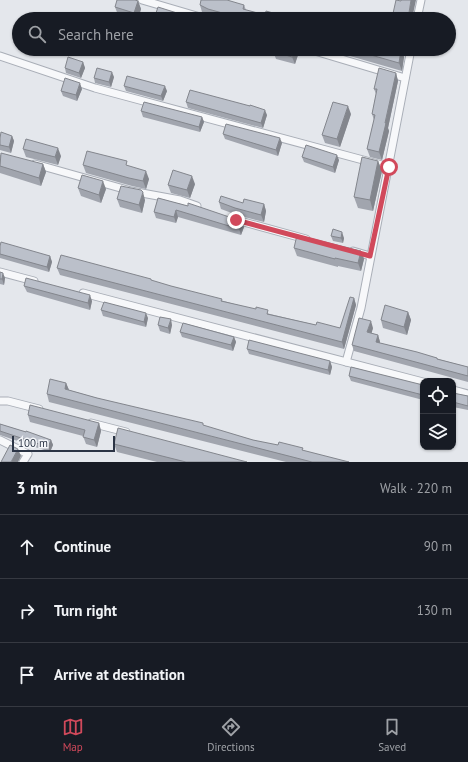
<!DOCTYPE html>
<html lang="en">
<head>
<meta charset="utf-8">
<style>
	body { margin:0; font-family:"PT Sans",sans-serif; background:#242831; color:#f1f3f6 }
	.controls { position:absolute; right:12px; bottom:12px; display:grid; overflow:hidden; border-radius:8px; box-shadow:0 1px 3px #0004 }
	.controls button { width:36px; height:36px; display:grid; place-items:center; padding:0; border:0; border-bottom:1px solid #363941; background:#171b24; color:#f1f3f6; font:20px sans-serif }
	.scale { position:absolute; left:12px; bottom:10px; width:103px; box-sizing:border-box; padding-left:4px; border:2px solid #2b3445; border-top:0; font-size:11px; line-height:14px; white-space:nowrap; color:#2b3445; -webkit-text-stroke:3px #f4f6f9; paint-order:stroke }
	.stop { position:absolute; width:12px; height:12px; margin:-9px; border:3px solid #d1495b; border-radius:50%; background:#fff }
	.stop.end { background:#d1495b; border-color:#fff; box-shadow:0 1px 4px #0008 }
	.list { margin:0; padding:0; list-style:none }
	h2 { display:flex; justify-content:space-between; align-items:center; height:52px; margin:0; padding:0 16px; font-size:17px }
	h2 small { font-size:13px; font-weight:400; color:#9ea1a6 }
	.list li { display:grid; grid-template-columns:26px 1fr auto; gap:12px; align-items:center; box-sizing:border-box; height:64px; padding:0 16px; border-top:1px solid #363941 }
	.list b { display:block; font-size:15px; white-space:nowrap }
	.list em { font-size:13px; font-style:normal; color:#9ea1a6 }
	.icon { flex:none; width:22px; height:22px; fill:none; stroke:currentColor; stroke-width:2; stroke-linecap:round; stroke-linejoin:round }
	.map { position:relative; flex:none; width:468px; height:462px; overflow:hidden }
	.search { position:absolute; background:#171b24; box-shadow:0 1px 3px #0004; left:12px; right:12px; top:12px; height:44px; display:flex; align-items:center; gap:10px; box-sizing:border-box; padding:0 14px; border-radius:22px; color:#9ea1a6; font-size:15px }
	.sheet { height:244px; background:#171b24 }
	nav { display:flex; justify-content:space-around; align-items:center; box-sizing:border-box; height:56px; border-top:1px solid #363941; background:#171b24; font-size:11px; color:#9ea1a6 }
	nav a { display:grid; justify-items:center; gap:2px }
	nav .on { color:#d1495b }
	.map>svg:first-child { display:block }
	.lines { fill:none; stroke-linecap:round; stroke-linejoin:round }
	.minor-casing { stroke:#a9aeb7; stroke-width:9 }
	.minor { stroke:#f7f8fa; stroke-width:7 }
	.wall { fill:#a1a5ae }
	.shaded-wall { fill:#83868d }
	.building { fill:#bbc0ca; stroke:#83868d }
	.route { stroke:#d1495b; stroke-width:5 }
</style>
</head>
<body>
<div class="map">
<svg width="468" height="462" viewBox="0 0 468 462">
	<rect width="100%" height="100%" fill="#e4e7ec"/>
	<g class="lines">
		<g class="minor-casing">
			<g id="minor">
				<polyline points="142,0 207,19"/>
				<polyline points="417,19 421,0"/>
				<polyline points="308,49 405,78"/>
				<polyline points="0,56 95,88 389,167"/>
				<polyline points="35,164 131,191 180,200 197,206"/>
				<polyline points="233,219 306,239"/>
				<polyline points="353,251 370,256"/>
				<polyline points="0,272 34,281"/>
				<polyline points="83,293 423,382"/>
				<polyline points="346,362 361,308 411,49"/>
				<polyline points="453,390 468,394"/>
				<polyline points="0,401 8,401 39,409"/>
				<polyline points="91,423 126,432"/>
				<polyline points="0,440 28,454 23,462"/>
			</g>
		</g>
		<use href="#minor" class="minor"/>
	</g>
	<g class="wall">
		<polygon points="138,1 141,9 138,19 130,19 118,15 115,7"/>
		<polygon points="200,5 244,5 246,10 265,15 294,19 221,19 211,16 202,12"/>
		<polygon points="300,49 295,64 276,59 273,51"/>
		<polygon points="328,49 399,49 401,50 404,57 402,71 329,50"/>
		<polygon points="83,62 85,68 81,78 66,73 65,68"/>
		<polygon points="396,73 398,81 388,128 389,131 382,160 370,157 367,149 374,120 372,114 376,94 374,89"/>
		<polygon points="114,77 111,87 95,83 94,78"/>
		<polygon points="124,86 167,91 163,101 126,91"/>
		<polygon points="82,89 77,101 63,96 61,91"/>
		<polygon points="186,102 267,115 263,128 188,108"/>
		<polygon points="141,111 202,117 204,122 200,132 143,117"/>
		<polygon points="351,114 340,147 325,143 322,135"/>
		<polygon points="223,134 282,143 278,156 225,139"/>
		<polygon points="12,136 14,141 11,153 0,150 0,138"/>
		<polygon points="23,149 61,156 58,165 26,157"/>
		<polygon points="0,155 43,164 46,172 41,186 0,173"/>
		<polygon points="302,157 339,160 335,173 304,162"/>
		<polygon points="378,161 382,171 373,211 358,208 354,197"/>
		<polygon points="83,165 128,166 149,179 146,189 132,186 86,173"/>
		<polygon points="195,184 190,198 171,193 168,185"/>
		<polygon points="78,188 106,189 101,203 81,196"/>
		<polygon points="158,198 241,221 244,227 241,235 178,217 176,223 156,218 154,212"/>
		<polygon points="117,199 145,200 142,213 120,207"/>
		<polygon points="219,202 264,204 266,211 264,222 237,215 221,209"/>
		<polygon points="331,236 344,238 343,243 333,241"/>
		<polygon points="0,246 50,256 52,262 49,272 0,258"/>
		<polygon points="294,248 361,251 364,259 361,271 338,266 338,267 297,256"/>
		<polygon points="57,268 152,281 270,314 316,325 340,328 354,298 356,305 344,349 60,275"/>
		<polygon points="0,272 5,278 4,285 0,284"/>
		<polygon points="24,286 92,301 90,310 27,292"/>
		<polygon points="101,310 148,318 146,327 103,316"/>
		<polygon points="408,312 411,320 407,335 383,328 381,320"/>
		<polygon points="158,325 172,325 170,334 160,331"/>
		<polygon points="373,328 371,333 378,335 380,342 380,343 437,358 438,359 468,367 468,382 354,351 352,345"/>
		<polygon points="180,332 234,337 236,342 233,351 182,337"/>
		<polygon points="247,349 330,361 332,367 330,375 249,354"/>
		<polygon points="349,376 423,385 423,400 351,381"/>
		<polygon points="66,383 69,390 97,398 204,426 253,440 304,451 349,462 286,462 49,402 47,394"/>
		<polygon points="453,393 468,396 468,410 453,407"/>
		<polygon points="28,415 99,423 101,431 97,447 86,444 83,436 30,422"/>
		<polygon points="0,424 26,432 51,440 53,445 50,452 0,435"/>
		<polygon points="114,444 247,462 157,462 117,452"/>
	</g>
	<g class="shaded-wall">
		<polygon points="411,0 416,0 412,19 408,19"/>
		<polygon points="138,1 141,9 138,19 136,19 134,13"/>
		<polygon points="177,13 179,19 175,19"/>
		<polygon points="295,49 300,49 295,64 292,57"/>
		<polygon points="401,50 404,57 402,71 399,63"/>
		<polygon points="83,62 85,68 81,78 79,73"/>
		<polygon points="112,72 114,77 111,87 109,82"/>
		<polygon points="396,73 398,81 388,128 389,131 382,160 379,152"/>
		<polygon points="80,83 82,89 77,101 76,95"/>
		<polygon points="165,86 167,91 163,101 161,96"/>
		<polygon points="348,106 351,114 340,147 337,139"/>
		<polygon points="265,110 267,115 263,128 261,123"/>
		<polygon points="202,117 204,122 200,132 199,127"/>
		<polygon points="12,136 14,141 11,153 9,147"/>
		<polygon points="280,138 282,143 278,156 276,150"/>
		<polygon points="58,148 61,156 58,165 55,157"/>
		<polygon points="337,155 339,160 335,173 333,167"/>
		<polygon points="378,161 382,171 373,211 370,200"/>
		<polygon points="43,164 46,172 41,186 39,178"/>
		<polygon points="146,171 149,179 146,189 143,181"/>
		<polygon points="192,176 195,184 190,198 187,190"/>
		<polygon points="103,181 106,189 101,203 99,195"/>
		<polygon points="143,192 145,200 142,213 139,205"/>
		<polygon points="264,204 266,211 264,222 261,215"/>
		<polygon points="176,210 178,217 176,223 174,217"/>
		<polygon points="241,221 244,227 241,235 239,229"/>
		<polygon points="342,232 344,238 343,243 341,238"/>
		<polygon points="361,251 364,259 361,271 358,263"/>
		<polygon points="50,256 52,262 49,272 47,267"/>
		<polygon points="3,273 5,278 4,285 2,279"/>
		<polygon points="90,295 92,301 90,310 88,303"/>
		<polygon points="354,298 356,305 344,349 342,342"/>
		<polygon points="408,312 411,320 407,335 404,327"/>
		<polygon points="146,313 148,318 146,327 144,322"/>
		<polygon points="171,319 172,325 170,334 168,328"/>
		<polygon points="371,321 373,328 370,339 367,332"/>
		<polygon points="378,335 380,342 378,348 376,342"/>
		<polygon points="234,337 236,342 233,351 231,345"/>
		<polygon points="330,361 332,367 330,375 328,370"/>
		<polygon points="66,383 69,390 65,389"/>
		<polygon points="99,423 101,431 97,447 94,440"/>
		<polygon points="51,440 53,445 50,452 48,447"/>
		<polygon points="18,449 21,456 18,462 11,462"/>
	</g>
	<g class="building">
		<polygon points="117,0 135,0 138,1 134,13 115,7"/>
		<polygon points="201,0 227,0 244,5 243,9 265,15 266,11 294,19 244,19 208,9 200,5"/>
		<polygon points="396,0 401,1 401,0 411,0 408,19 395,19 392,18"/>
		<polygon points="158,7 177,13 175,19 154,19"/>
		<polygon points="274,49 295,49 292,57 273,51"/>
		<polygon points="350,49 399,49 401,50 399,63"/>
		<polygon points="68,57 83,62 79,73 65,68"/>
		<polygon points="97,68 112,72 109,82 94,78"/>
		<polygon points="379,68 396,73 385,123 386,123 379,152 367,149 375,115 372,114 377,89 374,89"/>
		<polygon points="127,76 165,86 161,96 124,86"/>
		<polygon points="65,78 80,83 76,95 61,91"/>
		<polygon points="190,90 250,106 250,105 265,110 261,123 186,102"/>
		<polygon points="144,102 202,117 199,127 141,111"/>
		<polygon points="333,102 348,106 337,139 322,135"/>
		<polygon points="226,124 280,138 276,150 223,134"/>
		<polygon points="1,132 12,136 9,147 0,145 0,138"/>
		<polygon points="26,139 58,148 55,157 23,149"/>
		<polygon points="306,145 337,155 333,167 302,157"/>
		<polygon points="87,151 127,161 126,165 146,171 143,181 129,178 83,165"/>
		<polygon points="1,153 43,164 39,178 0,166"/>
		<polygon points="362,157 378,161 370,200 354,197"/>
		<polygon points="173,170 192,176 187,190 168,185"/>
		<polygon points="82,175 103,181 99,195 78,188"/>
		<polygon points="121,186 141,190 143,192 139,205 117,199"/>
		<polygon points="221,196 243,203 244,199 264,204 261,215 235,208 219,202"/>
		<polygon points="158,198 188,206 188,203 241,221 239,229 176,210 174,217 154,212"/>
		<polygon points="333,229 342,232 341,238 331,236"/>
		<polygon points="297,235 361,251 358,263 335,258 335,259 294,248"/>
		<polygon points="1,242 50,256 47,267 0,254 0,246"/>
		<polygon points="61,255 151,279 151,280 171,286 222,299 221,301 256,309 256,307 268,310 267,314 316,325 317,322 340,328 350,297 354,298 342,342 57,268"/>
		<polygon points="0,272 3,273 2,279 0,279"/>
		<polygon points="26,278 90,295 88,303 24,286"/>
		<polygon points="104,302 146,313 144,322 101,310"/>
		<polygon points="385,305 408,312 404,327 381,320"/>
		<polygon points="160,317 171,319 168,328 158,325"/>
		<polygon points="359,318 371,321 367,332 378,335 376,342 417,352 437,358 437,359 468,367 468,376 352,345"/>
		<polygon points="183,323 234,337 231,345 180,332"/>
		<polygon points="249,340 330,361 328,370 247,349"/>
		<polygon points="351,367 423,385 423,395 349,376"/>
		<polygon points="50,379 66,383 65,389 97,398 203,423 203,425 253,440 278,445 279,442 303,448 302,450 349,462 312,462 47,394"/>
		<polygon points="453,393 468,396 468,406 453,402"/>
		<polygon points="30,405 99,423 94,440 83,437 85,430 28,415"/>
		<polygon points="0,424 26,432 26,431 51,440 48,447 0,431"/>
		<polygon points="118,428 247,462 186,462 114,444"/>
		<polygon points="10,445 18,449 11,462 1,462"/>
	</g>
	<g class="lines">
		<polyline class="route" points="236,220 370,256 389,167"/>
	</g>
</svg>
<div class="controls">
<button><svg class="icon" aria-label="locate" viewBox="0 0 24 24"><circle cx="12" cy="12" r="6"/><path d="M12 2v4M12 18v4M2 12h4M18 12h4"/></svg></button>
<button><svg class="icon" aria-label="layers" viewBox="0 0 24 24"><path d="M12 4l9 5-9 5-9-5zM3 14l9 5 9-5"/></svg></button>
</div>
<div class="scale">100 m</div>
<div class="stop" style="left:389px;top:167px"></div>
<div class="stop end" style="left:236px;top:220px"></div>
<div class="search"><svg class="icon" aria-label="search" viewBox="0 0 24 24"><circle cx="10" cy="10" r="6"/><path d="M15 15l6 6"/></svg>Search here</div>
</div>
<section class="sheet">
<h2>3 min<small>Walk · 220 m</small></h2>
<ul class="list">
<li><svg class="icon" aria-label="ahead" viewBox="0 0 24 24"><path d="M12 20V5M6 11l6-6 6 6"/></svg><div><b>Continue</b></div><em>90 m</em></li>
<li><svg class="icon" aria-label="right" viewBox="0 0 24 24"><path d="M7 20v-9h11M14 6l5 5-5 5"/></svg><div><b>Turn right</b></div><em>130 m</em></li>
<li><svg class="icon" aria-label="arrive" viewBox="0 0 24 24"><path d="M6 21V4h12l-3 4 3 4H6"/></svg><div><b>Arrive at destination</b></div></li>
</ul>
</section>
<nav>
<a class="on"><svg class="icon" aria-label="map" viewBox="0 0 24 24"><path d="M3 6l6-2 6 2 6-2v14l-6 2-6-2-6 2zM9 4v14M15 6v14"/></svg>Map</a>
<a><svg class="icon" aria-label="directions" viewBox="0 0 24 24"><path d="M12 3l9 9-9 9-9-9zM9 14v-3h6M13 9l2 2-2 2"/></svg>Directions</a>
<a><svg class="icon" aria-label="saved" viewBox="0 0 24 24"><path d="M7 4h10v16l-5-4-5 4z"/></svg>Saved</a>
</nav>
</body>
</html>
